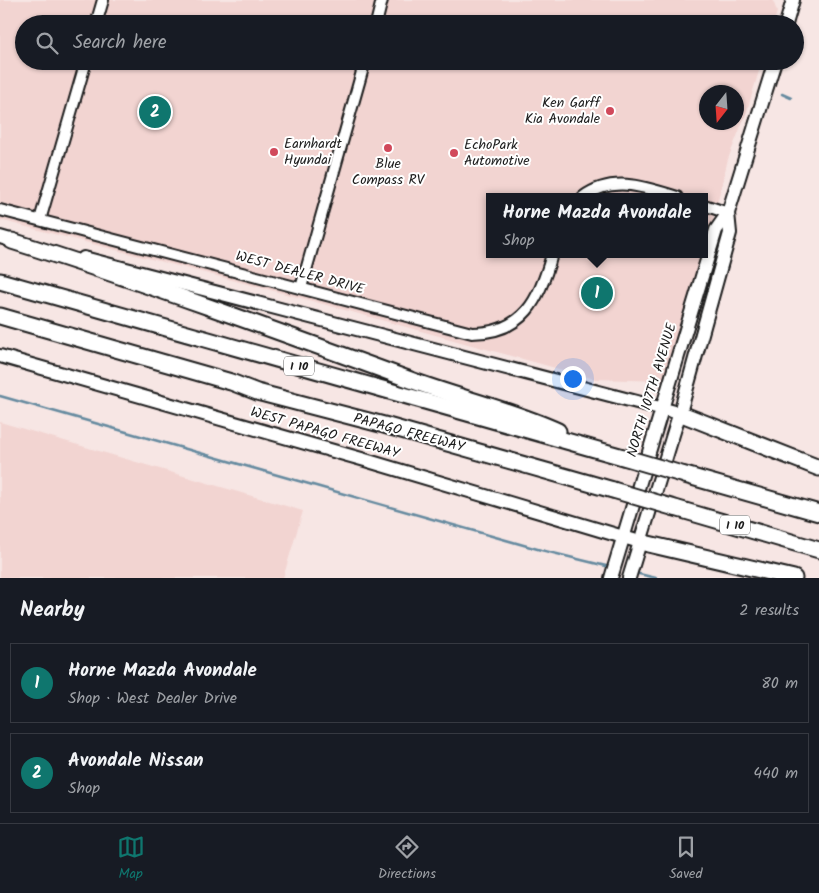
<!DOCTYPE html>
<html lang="en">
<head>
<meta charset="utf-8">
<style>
	body { margin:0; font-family:Kalam,sans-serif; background:#20242c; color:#f1f3f6 }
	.compass { position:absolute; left:699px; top:85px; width:45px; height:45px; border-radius:50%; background:#171b24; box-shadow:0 1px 4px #0004; rotate:197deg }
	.you { position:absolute; left:572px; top:378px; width:18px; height:18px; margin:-12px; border:4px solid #fff; border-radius:50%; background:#1a73e8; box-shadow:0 0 0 8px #1a73e833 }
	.badge { display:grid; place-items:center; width:32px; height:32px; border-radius:50%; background:#0f766e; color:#fff; font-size:16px; font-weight:700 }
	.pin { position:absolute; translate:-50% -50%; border:2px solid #fff; box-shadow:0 1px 5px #0006 }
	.popup { position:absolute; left:486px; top:193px; width:222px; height:65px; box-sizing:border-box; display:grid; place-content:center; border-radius:0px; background:#171b24; filter:drop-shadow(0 1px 4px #0005); font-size:16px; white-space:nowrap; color:#9ea1a6 }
	.popup b { font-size:19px; color:#f1f3f6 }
	.popup::after { content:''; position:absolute; left:50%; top:100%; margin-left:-10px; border:10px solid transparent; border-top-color:#171b24 }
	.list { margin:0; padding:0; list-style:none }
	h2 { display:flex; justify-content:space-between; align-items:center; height:65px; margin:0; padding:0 20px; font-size:21px }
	h2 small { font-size:16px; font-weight:400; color:#9ea1a6 }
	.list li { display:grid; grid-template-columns:32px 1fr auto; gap:15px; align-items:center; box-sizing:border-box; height:80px; margin:0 10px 10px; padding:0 10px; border:1px solid #363941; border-radius:0px }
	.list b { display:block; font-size:19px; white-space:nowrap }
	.list p { margin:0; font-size:16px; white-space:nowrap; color:#9ea1a6 }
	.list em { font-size:16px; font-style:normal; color:#9ea1a6 }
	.icon { flex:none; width:28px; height:28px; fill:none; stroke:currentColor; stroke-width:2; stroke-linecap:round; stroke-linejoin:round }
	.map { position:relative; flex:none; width:819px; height:578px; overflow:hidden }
	.search { position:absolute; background:#171b24; box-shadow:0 1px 4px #0004; left:15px; right:15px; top:15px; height:55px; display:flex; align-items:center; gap:12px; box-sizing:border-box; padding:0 18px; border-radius:28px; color:#9ea1a6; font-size:19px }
	.sheet { height:245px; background:#171b24 }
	nav { display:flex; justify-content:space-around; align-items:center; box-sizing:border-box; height:70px; border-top:1px solid #363941; background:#171b24; font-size:14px; color:#9ea1a6 }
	nav a { display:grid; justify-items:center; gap:2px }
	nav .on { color:#0f766e }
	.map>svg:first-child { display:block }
	.built { fill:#f2d4d1; fill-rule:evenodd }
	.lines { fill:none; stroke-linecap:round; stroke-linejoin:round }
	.stream { stroke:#658a9f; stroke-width:2.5 }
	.minor-casing { stroke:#1c1c1c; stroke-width:14 }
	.major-casing { stroke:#1c1c1c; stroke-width:16 }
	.highway-casing { stroke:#1c1c1c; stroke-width:19 }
	.minor { stroke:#fff; stroke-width:10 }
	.major { stroke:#fff; stroke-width:12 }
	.highway { stroke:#fff; stroke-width:15 }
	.highway-bridge-casing { stroke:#1c1c1c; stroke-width:19; stroke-linecap:butt }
	.highway-bridge { stroke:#fff; stroke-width:15 }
	.poi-dot { fill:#d1495b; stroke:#fff; stroke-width:2 }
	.labels { text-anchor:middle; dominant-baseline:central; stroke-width:4; stroke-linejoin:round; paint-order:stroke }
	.shield { fill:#fff; stroke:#606060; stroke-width:1 }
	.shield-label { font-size:12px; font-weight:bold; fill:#1c1c1c }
	.poi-label { font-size:14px; fill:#1c1c1c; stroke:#fff; text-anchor:start }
	.street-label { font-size:14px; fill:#1c1c1c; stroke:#fff }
</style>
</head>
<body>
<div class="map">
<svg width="819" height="578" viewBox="0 0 819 578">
	<rect width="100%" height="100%" fill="#f7e6e4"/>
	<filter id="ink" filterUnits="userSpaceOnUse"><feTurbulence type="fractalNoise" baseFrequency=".02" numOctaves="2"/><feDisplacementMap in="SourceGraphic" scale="10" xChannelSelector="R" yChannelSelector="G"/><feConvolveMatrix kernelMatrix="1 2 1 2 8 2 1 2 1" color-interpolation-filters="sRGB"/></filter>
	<g filter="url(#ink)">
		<g class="built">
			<path d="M0 0H773L777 12 773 24H24V61H762L747 111 728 159 705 253 704 197H490V254H704L664 381 595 379 305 299 0 220ZM706 92H736V122H706Z"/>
			<polygon points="0,422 303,511 283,578 0,578"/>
		</g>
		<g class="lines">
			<g class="stream">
				<polyline points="782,94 791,98"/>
				<polyline points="0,396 541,550 610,567"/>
				<polyline points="635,573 656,578"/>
			</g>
			<g class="minor-casing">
				<g id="minor">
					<polyline points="96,24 103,0"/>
					<polyline points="376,24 382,0"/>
					<path d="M583 197C613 175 645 187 677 197"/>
					<polyline points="704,205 728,213"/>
					<path d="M0 210 472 333C524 333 540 299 552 254"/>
					<polyline points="40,220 86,61"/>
					<polyline points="301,288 365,61"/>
				</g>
			</g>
			<g class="major-casing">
				<g id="major">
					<polyline points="786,24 793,0"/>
					<polyline points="0,237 21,243"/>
					<polyline points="84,258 679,413"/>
					<polyline points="0,356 365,460 640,542"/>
					<polyline points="611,578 716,230 728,213 775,61"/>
					<polyline points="629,578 683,402 730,233 728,213"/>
				</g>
			</g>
			<g class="highway-casing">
				<g id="highway">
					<path d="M12 241C146 283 277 331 408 379 458 398 510 409 558 431"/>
					<polyline points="0,281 623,457"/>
					<polyline points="0,316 231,382 257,392 384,425 613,490"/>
					<polyline points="679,413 819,468"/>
					<polyline points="685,475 819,513"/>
					<polyline points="675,508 819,550"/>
					<polyline points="640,542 794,578"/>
				</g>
			</g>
			<use href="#minor" class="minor"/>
			<use href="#major" class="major"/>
			<use href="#highway" class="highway"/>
			<g class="highway-bridge-casing">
				<g id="highway-bridge">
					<polyline points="623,457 685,475"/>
					<polyline points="613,490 675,508"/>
				</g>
			</g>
			<use href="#highway-bridge" class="highway-bridge"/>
		</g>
	</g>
	<g class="poi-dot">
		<circle cx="610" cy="111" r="5"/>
		<circle cx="388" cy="148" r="5"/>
		<circle cx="274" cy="152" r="5"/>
		<circle cx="454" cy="153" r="5"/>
	</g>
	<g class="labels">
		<g class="shield">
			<rect x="284" y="356.5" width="30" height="19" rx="4"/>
			<rect x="720" y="515.5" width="30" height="19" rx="4"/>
		</g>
		<g class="shield-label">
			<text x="299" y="366">I 10</text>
			<text x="735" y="525">I 10</text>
		</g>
		<g class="poi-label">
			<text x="600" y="103" text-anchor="end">Ken Garff<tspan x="600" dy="16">Kia Avondale</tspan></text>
			<text x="284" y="144">Earnhardt<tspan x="284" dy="16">Hyundai</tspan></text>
			<text x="464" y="145">EchoPark<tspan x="464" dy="16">Automotive</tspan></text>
			<text x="388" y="164" text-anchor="middle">Blue<tspan x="388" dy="16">Compass RV</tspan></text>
		</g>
		<g class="street-label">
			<text transform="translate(300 273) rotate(15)">WEST DEALER DRIVE</text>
			<text transform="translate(652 390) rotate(-73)">NORTH 107TH AVENUE</text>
			<text transform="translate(325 433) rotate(16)">WEST PAPAGO FREEWAY</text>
			<text transform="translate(409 433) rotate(15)">PAPAGO FREEWAY</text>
		</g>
	</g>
</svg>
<svg class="compass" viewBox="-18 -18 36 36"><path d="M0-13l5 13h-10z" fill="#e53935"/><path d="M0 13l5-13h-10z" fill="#9ea1a6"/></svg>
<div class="you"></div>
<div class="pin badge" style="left:597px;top:293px">1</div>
<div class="popup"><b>Horne Mazda Avondale</b>Shop</div>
<div class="pin badge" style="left:155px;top:112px">2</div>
<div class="search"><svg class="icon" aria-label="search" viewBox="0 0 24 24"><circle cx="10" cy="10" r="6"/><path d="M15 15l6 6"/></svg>Search here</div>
</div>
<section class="sheet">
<h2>Nearby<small>2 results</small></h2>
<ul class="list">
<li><span class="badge">1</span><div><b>Horne Mazda Avondale</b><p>Shop · West Dealer Drive</p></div><em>80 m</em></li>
<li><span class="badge">2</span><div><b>Avondale Nissan</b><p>Shop</p></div><em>440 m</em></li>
</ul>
</section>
<nav>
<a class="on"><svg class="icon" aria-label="map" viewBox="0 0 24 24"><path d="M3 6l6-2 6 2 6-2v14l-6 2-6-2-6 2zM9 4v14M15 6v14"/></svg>Map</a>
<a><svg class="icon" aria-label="directions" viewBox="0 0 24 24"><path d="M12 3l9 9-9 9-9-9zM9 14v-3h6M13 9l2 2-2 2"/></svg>Directions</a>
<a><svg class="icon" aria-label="saved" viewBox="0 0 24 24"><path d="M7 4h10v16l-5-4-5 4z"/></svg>Saved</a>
</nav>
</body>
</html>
